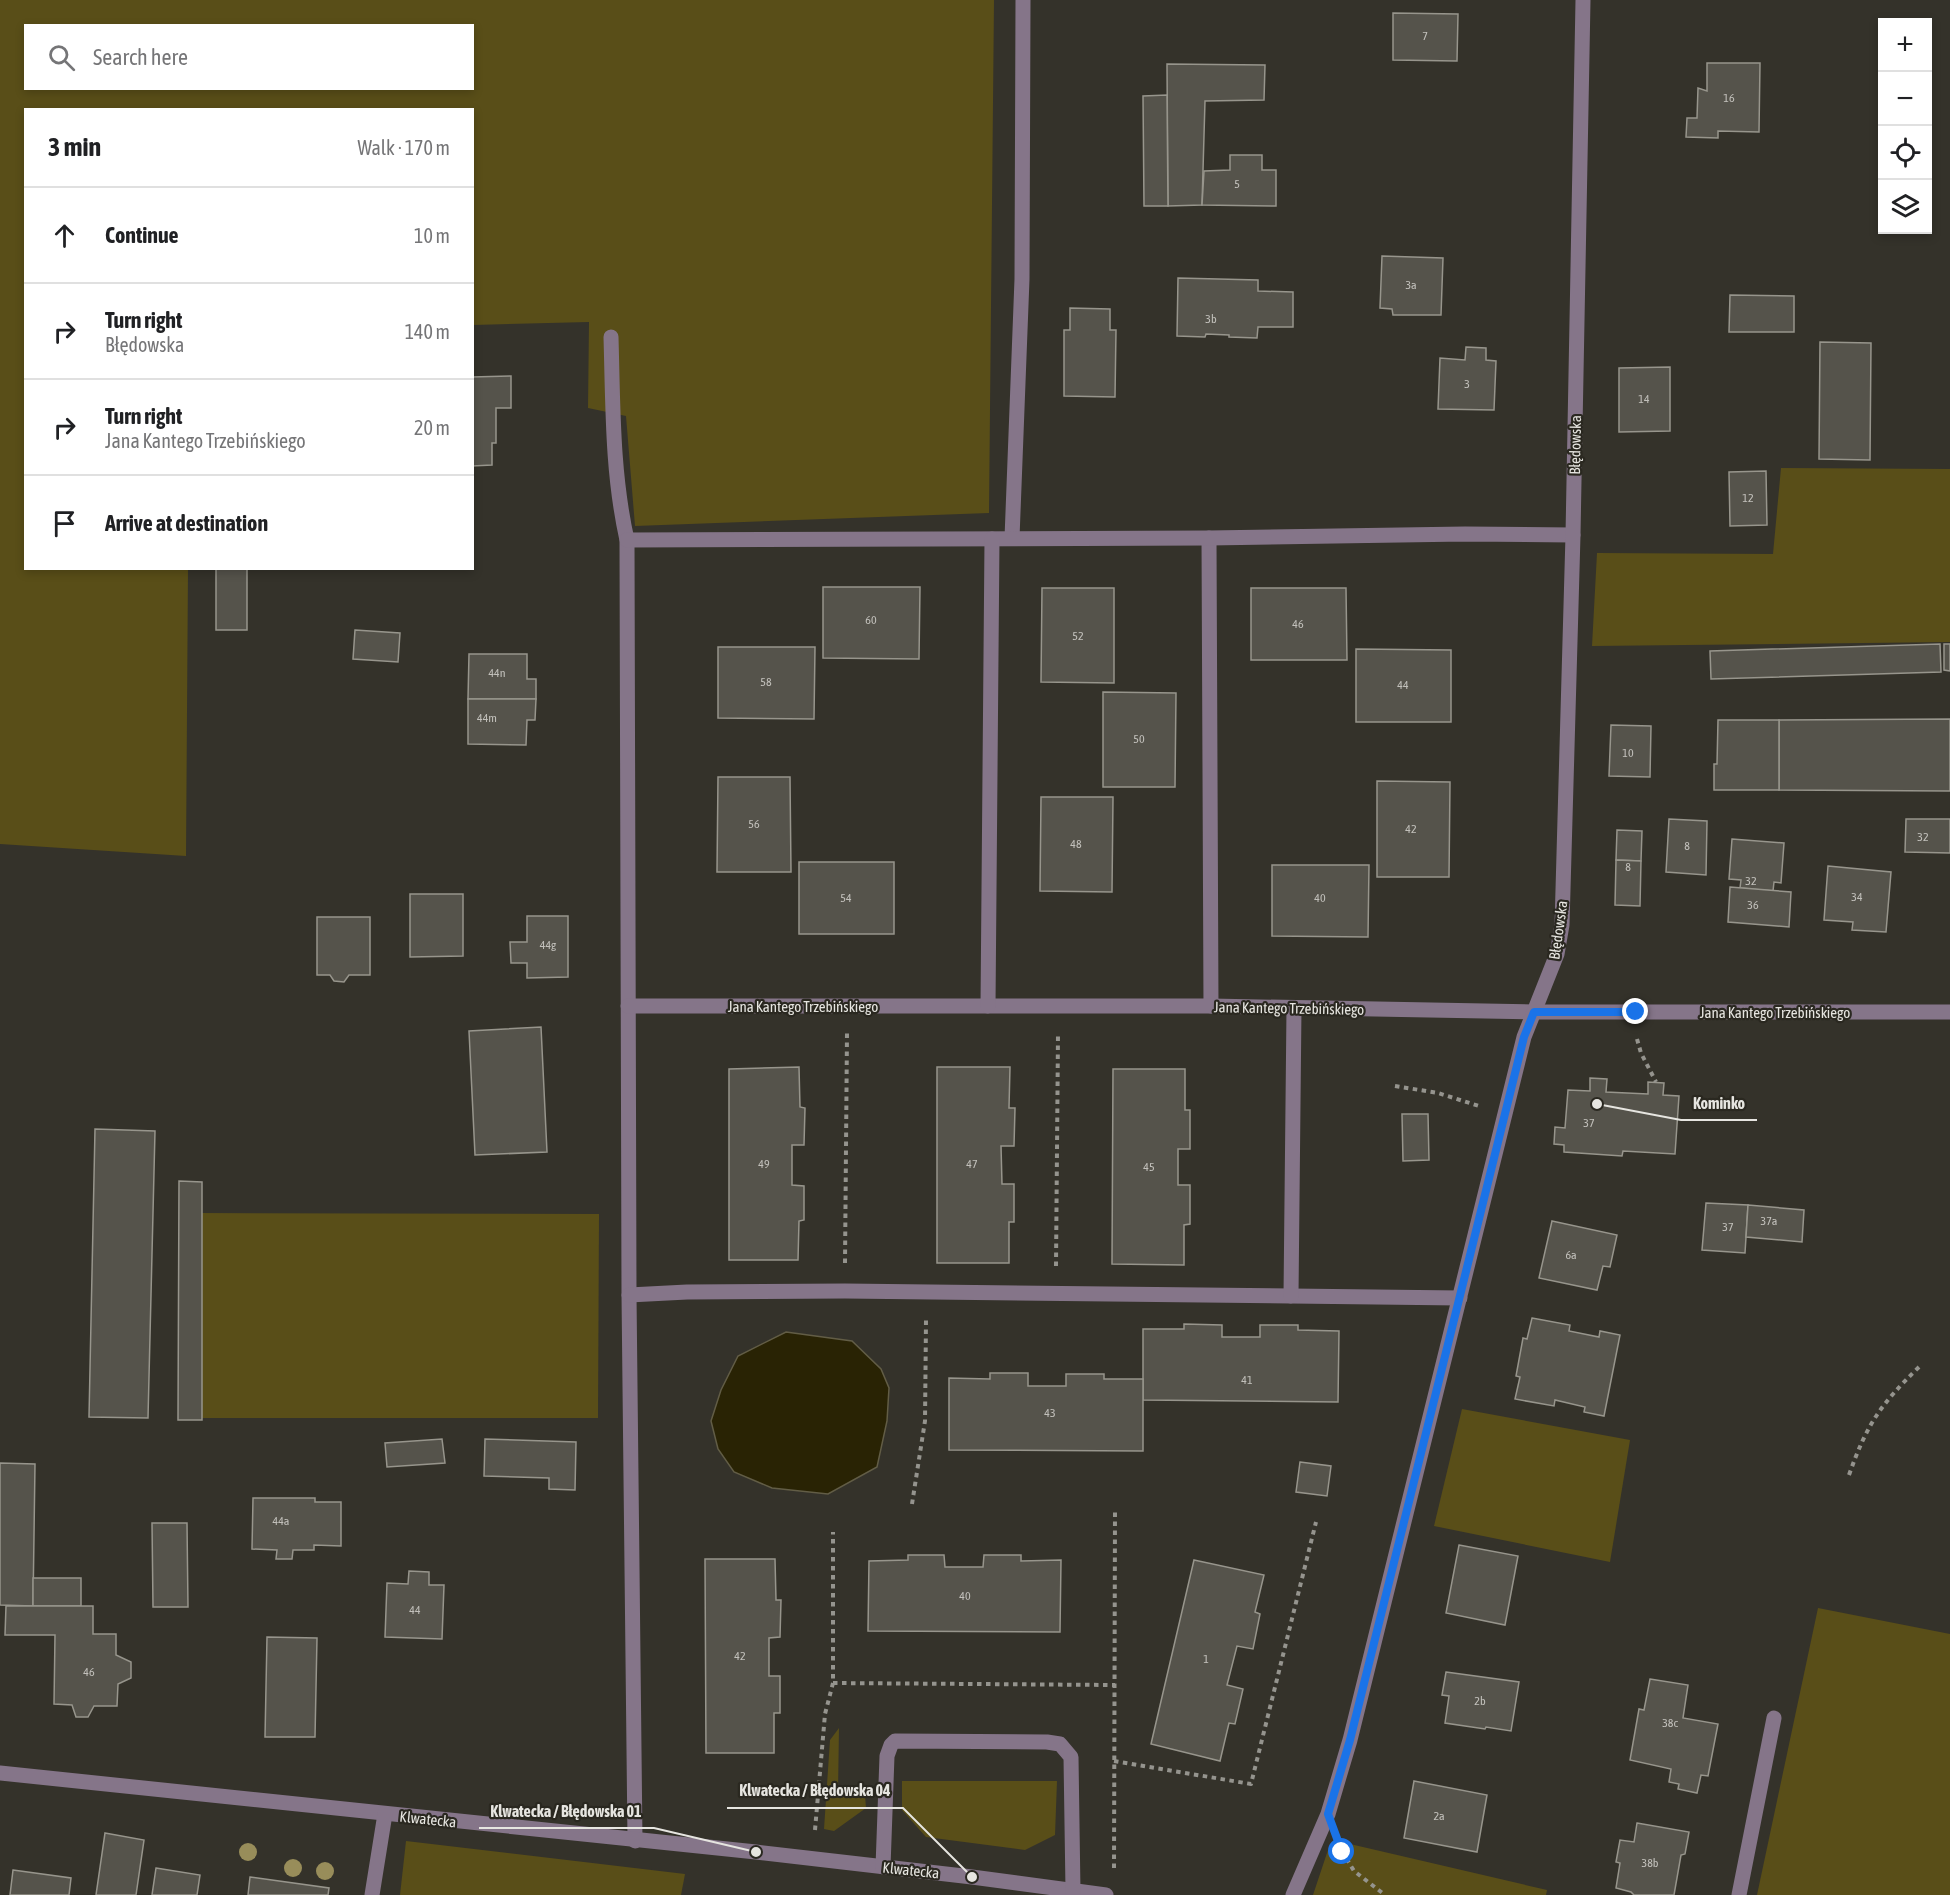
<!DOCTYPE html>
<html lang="en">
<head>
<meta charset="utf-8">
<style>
	body { margin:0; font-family:"Asap Condensed",sans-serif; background:#f2f2f2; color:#202124 }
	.controls { position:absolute; right:18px; top:18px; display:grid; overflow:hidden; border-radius:0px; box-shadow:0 3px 9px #0003 }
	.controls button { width:54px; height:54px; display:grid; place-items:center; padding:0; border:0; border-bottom:2px solid #e0e0e0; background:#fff; color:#202124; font:30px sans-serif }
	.stop { position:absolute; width:18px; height:18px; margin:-14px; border:4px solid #1a73e8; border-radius:50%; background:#fff }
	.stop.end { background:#1a73e8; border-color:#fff; box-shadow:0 2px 6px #0008 }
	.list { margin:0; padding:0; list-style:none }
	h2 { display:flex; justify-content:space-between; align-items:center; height:78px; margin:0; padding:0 24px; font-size:26px }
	h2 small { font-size:20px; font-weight:400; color:#757577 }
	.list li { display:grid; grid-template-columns:39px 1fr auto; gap:18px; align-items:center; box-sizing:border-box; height:96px; padding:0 24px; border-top:2px solid #e0e0e0 }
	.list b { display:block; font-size:22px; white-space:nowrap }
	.list p { margin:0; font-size:20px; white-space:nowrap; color:#757577 }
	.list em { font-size:20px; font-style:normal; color:#757577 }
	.icon { flex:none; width:33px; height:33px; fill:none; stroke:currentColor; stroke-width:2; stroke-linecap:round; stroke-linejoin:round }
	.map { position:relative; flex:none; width:1950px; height:1895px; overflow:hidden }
	.search { position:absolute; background:#fff; box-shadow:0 3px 9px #0003; left:24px; top:24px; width:450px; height:66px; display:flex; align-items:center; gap:15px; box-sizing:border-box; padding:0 21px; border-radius:0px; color:#757577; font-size:22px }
	.panel { position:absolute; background:#fff; box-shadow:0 3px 9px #0003; left:24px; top:108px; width:450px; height:462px; border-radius:0px }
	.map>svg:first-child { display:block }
	.green { fill:#594e18; fill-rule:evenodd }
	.water { fill:#292304; stroke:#625d46; stroke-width:1.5 }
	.building { fill:#55534b; stroke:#97958c; stroke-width:1.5 }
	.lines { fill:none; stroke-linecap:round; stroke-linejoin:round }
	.path { stroke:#95948e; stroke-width:4; stroke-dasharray:4.5 4.5; stroke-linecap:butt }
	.minor { stroke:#857589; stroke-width:15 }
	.tree { fill:#988d5a }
	.route { stroke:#1a73e8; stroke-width:8 }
	.labels { text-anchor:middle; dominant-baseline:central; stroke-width:4.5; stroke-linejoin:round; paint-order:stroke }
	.number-label { font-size:12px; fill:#c2c0bb }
	.street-label { font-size:15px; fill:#e6e5e0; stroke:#2a2820 }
	.leader { fill:none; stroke:#e6e5e0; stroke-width:2 }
	.callout-dot { fill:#e6e5e0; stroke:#2a2820; stroke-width:2 }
	.callout-label { font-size:16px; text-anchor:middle; font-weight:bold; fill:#e6e5e0; stroke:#2a2820; stroke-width:4.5; stroke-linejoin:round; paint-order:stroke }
</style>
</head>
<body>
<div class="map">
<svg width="1950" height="1895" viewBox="0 0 1950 1895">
	<rect width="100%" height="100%" fill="#34322a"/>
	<g class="green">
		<path d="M0 0H994L989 513 635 526 626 416 588 408 589 322 473 325 472 110H26V568L188 569 186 856 0 844ZM26 26H472V88H26Z"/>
		<polygon points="1781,468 1950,469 1950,642 1592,646 1597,553 1773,554"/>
		<polygon points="198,1213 599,1214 598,1418 193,1418"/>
		<polygon points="1462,1409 1630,1440 1610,1562 1434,1526"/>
		<polygon points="1818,1608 1950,1634 1950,1895 1757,1895"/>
		<polygon points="839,1728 838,1793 865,1795 866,1808 834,1831 824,1829 830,1740"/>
		<polygon points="902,1781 1057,1781 1055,1835 1025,1850 926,1837 902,1810"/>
		<polygon points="406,1841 685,1874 681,1895 400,1895"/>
		<polygon points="1350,1844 1547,1890 1546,1895 1313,1895 1329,1847"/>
	</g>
	<polygon class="water" points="786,1332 852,1341 881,1369 889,1388 887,1421 877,1467 828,1494 772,1488 734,1472 718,1449 711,1421 721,1390 738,1356"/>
	<g class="building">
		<polygon points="1393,13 1458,14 1457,61 1393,60"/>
		<polygon points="1707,63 1760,63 1759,132 1718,131 1718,138 1686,137 1687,118 1697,118 1698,88 1707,91"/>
		<polygon points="1167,64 1265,65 1264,100 1205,101 1202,205 1168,206"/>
		<polygon points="1167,95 1168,206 1144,206 1143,96"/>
		<polygon points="1230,155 1262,155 1262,170 1276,170 1276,206 1202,205 1204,171 1230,170"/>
		<polygon points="1382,256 1443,258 1441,315 1393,315 1392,309 1380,308"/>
		<polygon points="1178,278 1258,280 1258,291 1293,292 1293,327 1258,327 1257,338 1229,337 1229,335 1206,334 1205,337 1177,336"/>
		<polygon points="1730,295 1794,296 1794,332 1729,332"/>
		<polygon points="1070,308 1110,309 1110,330 1116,330 1115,397 1064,396 1064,330 1070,330"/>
		<polygon points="1820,342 1871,343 1870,460 1819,459"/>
		<polygon points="1466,347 1486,348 1486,360 1496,361 1494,410 1438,409 1440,358 1465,360"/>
		<polygon points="1670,367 1670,431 1619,432 1619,368"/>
		<polygon points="511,376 511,408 496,408 496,443 492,443 492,465 472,466 472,377"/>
		<polygon points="1766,471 1767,525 1730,526 1729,472"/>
		<rect x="216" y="568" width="31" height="62"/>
		<polygon points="823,587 920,587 919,659 823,658"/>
		<polygon points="1042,588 1114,588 1114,683 1041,682"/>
		<polygon points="1251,588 1346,588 1347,660 1251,660"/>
		<polygon points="355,630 400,633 398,662 353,659"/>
		<polygon points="1940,644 1941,672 1711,679 1710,651"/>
		<polygon points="1944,644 1950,644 1950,671 1944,670"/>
		<polygon points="718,647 815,647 814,719 718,718"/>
		<polygon points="1356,649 1451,650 1451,722 1356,722"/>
		<polygon points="469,654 527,654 527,679 536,679 536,699 468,699"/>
		<polygon points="1103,692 1176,693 1175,787 1103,787"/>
		<polygon points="468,699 536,699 535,720 527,720 526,745 468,744"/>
		<polygon points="1950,719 1950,791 1779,790 1779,720"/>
		<polygon points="1718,720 1779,720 1779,790 1714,790 1714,764 1717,764"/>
		<polygon points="1611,725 1651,726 1650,777 1609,776"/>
		<polygon points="718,777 790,777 791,872 717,872"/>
		<polygon points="1377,781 1450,782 1449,877 1377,877"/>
		<polygon points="1041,797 1113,797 1112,892 1040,891"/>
		<polygon points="1669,819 1707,821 1706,875 1666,872"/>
		<polygon points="1906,819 1950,819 1950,853 1905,852"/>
		<polygon points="1617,830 1642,831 1641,861 1616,860"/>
		<polygon points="1732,839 1784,843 1781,883 1774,882 1773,891 1740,888 1741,880 1729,879"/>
		<polygon points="1616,860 1641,861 1640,906 1615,905"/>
		<rect x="799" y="862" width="95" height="72"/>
		<polygon points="1272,865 1369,865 1368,937 1272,936"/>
		<polygon points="1828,866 1891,872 1886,932 1852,930 1853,922 1824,920"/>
		<polygon points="1730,887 1791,892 1789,927 1728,922"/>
		<polygon points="410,894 463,894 463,956 410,957"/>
		<polygon points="527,916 568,916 568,977 527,978 527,963 511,963 510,942 527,942"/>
		<polygon points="317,917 370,917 370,975 349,975 344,982 334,981 330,975 317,975"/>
		<polygon points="541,1027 547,1152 475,1155 469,1031"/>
		<polygon points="799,1067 800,1107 805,1108 804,1145 792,1145 792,1185 804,1186 804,1220 799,1221 798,1260 729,1260 729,1069"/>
		<polygon points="937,1067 1010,1067 1009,1108 1015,1108 1014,1146 1001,1146 1002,1184 1014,1184 1014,1222 1009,1222 1009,1263 937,1263"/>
		<polygon points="1113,1069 1185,1069 1185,1110 1190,1110 1190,1149 1178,1149 1178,1185 1190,1185 1190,1224 1184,1225 1184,1265 1112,1264"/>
		<polygon points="1590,1078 1607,1079 1606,1092 1648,1094 1648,1082 1664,1083 1663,1095 1679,1096 1675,1154 1623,1151 1622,1156 1564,1152 1564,1145 1554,1144 1555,1127 1565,1128 1568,1090 1590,1091"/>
		<polygon points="1402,1114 1428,1114 1429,1160 1403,1161"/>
		<polygon points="95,1129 155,1131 148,1418 89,1417"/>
		<polygon points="179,1181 202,1182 202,1420 178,1420"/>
		<polygon points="1706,1203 1748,1205 1745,1253 1702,1250"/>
		<polygon points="1748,1205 1804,1210 1802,1242 1746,1237"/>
		<polygon points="1552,1221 1617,1235 1610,1267 1603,1266 1597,1290 1539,1278"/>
		<polygon points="1532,1318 1570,1325 1569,1331 1599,1337 1600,1331 1620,1335 1604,1416 1584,1412 1585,1407 1555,1400 1554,1406 1515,1399 1520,1377 1516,1376 1523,1338 1527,1339"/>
		<polygon points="1184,1324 1222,1325 1222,1337 1260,1337 1260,1325 1298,1325 1298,1330 1339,1331 1338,1402 1143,1400 1143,1329 1184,1329"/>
		<polygon points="990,1373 1028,1373 1028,1386 1066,1386 1066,1374 1104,1374 1104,1379 1143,1379 1143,1451 949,1450 949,1378 990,1379"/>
		<polygon points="442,1439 445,1463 387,1467 385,1443"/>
		<polygon points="485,1439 576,1442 575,1490 549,1489 549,1478 484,1476"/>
		<polygon points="1300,1462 1331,1466 1327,1496 1296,1492"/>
		<polygon points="0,1463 35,1464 33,1606 0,1605"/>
		<polygon points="253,1498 315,1498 315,1502 341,1502 341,1546 314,1545 314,1550 293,1550 292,1559 276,1559 277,1550 252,1549"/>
		<polygon points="152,1523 187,1523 188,1607 153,1607"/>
		<polygon points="1459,1545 1518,1556 1505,1625 1446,1613"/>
		<polygon points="908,1555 944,1555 945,1567 983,1567 984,1555 1021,1555 1021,1561 1061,1560 1060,1632 868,1631 869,1561 908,1560"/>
		<polygon points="705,1559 775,1559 776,1600 781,1600 780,1637 769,1638 769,1676 780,1676 780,1713 774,1713 774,1753 706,1753"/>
		<polygon points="1194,1560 1264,1575 1255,1612 1260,1614 1253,1649 1237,1646 1227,1685 1243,1689 1235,1724 1229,1723 1220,1761 1151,1744"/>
		<polygon points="409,1571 429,1572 429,1585 444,1585 442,1639 385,1637 387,1583 408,1584"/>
		<rect x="33" y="1578" width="48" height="28"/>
		<polygon points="6,1606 93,1606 93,1634 116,1634 116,1655 131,1662 131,1678 118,1684 117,1706 94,1706 88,1717 76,1717 72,1705 54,1704 55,1635 5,1635"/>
		<polygon points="267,1637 317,1638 315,1737 265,1737"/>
		<polygon points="1446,1672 1519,1682 1511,1731 1486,1727 1485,1729 1445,1723 1449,1696 1442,1695"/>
		<polygon points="1650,1679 1688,1685 1683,1718 1718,1724 1708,1776 1701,1775 1697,1793 1678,1789 1679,1784 1669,1782 1671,1769 1630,1760 1639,1709 1644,1710"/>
		<polygon points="1414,1781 1487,1795 1477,1852 1404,1838"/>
		<polygon points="1637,1823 1689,1832 1685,1854 1681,1855 1674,1895 1634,1895 1631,1892 1616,1888 1620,1863 1616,1862 1620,1840 1634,1842"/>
		<polygon points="105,1833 144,1840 136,1895 96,1895"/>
		<polygon points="156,1868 200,1875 197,1895 152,1895"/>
		<polygon points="13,1870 71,1878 69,1895 10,1895"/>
		<polygon points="250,1877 329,1888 328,1895 248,1895"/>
	</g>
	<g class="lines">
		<g class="path">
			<polyline points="1637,1039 1641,1053 1656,1082"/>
			<polyline points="1395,1086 1438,1093 1479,1106"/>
			<polyline points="845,1263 847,1033"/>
			<polyline points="1056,1266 1058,1034"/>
			<path d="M1849 1475C1867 1424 1880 1405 1919 1367"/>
			<polyline points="912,1504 925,1421 926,1320"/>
			<polyline points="833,1683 1115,1685"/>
			<polyline points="1114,1761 1251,1784 1316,1522"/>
			<polyline points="815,1830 825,1714 833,1683 833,1532"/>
			<polyline points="1342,1851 1354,1871 1385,1895"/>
			<polyline points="1114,1868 1115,1512"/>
		</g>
		<g class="minor">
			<path d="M611 337C613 405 612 473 627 540L629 1295 635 1841"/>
			<polyline points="1012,538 1022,279 1023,0"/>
			<polyline points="1209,538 1211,1006"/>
			<polyline points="627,540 1209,538 1465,534 1573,535"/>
			<polyline points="628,1006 1211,1006 1534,1012 1950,1012"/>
			<polyline points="988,1006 992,539"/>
			<polyline points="629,1295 687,1292 845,1291 1460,1298"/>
			<polyline points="1291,1296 1294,1008"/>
			<polyline points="0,1773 756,1852 972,1877 1106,1895"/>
			<polyline points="883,1867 887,1756 891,1745 895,1741 1047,1742 1060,1744 1071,1757 1073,1891"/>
			<polyline points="372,1895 385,1814"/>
			<polyline points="1293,1895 1328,1814 1350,1740 1524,1037 1557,954 1562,925 1573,535 1583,0"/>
			<polyline points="1739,1895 1774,1718"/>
		</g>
	</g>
	<g class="tree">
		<circle cx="248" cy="1852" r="9"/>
		<circle cx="293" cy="1868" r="9"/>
		<circle cx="325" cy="1871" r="9"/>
	</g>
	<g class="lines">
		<polyline class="route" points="1342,1852 1328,1814 1350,1740 1524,1037 1534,1012 1636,1012"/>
	</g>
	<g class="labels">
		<g class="number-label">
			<text x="1425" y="36">7</text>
			<text x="1729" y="98">16</text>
			<text x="1237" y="184">5</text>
			<text x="1411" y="285">3a</text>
			<text x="1211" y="319">3b</text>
			<text x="1467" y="384">3</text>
			<text x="1644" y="399">14</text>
			<text x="1748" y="498">12</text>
			<text x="871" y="620">60</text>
			<text x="1298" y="624">46</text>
			<text x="1078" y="636">52</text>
			<text x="497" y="673">44n</text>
			<text x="766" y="682">58</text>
			<text x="1403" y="685">44</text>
			<text x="487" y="718">44m</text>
			<text x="1139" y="739">50</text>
			<text x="1628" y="753">10</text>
			<text x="754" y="824">56</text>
			<text x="1411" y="829">42</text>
			<text x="1923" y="837">32</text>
			<text x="1076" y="844">48</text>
			<text x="1687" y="846">8</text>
			<text x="1628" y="867">8</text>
			<text x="1751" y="881">32</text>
			<text x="1857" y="897">34</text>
			<text x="846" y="898">54</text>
			<text x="1320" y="898">40</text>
			<text x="1753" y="905">36</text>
			<text x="548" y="945">44g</text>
			<text x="1589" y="1123">37</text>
			<text x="764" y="1164">49</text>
			<text x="972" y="1164">47</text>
			<text x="1149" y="1167">45</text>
			<text x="1769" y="1221">37a</text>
			<text x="1728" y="1227">37</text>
			<text x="1571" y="1255">6a</text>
			<text x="1247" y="1380">41</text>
			<text x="1050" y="1413">43</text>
			<text x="281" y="1521">44a</text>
			<text x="965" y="1596">40</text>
			<text x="415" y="1610">44</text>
			<text x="740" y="1656">42</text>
			<text x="1206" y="1659">1</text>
			<text x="89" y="1672">46</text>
			<text x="1480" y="1701">2b</text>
			<text x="1670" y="1723">38c</text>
			<text x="1439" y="1816">2a</text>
			<text x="1650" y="1863">38b</text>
		</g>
		<g class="street-label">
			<text transform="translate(1575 445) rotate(-89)">Błędowska</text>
			<text transform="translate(1558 930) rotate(-82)">Błędowska</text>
			<text x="803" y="1006">Jana Kantego Trzebińskiego</text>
			<text transform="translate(1289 1008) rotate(1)">Jana Kantego Trzebińskiego</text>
			<text x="1775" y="1012">Jana Kantego Trzebińskiego</text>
			<text transform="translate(428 1819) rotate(6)">Klwatecka</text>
			<text transform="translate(911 1870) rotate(6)">Klwatecka</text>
		</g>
	</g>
	<path class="leader" d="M1597 1104L1681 1120H1757M972 1877L903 1808H727M756 1852L654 1828H479"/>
	<g class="callout-dot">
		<circle cx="1597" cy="1104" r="6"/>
		<circle cx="972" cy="1877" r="6"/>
		<circle cx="756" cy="1852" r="6"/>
	</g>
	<g class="callout-label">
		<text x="1719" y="1109">Kominko</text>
		<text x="815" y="1796">Klwatecka / Błędowska 04</text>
		<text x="566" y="1817">Klwatecka / Błędowska 01</text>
	</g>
</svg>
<div class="controls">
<button>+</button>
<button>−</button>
<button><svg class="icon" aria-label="locate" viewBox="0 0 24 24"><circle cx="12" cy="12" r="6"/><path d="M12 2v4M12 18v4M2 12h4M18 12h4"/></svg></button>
<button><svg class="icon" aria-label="layers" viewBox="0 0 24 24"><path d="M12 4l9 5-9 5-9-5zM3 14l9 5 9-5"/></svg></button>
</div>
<div class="stop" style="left:1342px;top:1852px"></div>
<div class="stop end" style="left:1636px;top:1012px"></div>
<div class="search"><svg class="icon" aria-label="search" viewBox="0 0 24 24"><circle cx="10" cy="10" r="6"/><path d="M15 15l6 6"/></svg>Search here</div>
<section class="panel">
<h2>3 min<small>Walk · 170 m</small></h2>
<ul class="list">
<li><svg class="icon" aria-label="ahead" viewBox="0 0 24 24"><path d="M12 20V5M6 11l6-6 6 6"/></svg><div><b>Continue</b></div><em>10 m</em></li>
<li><svg class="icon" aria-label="right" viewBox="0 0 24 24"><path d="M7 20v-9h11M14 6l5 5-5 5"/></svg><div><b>Turn right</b><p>Błędowska</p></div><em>140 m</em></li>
<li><svg class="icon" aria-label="right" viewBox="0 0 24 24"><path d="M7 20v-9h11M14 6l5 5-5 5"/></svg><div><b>Turn right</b><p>Jana Kantego Trzebińskiego</p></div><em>20 m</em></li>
<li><svg class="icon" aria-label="arrive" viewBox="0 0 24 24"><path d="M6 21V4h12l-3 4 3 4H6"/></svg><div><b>Arrive at destination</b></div></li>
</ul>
</section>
</div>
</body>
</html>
